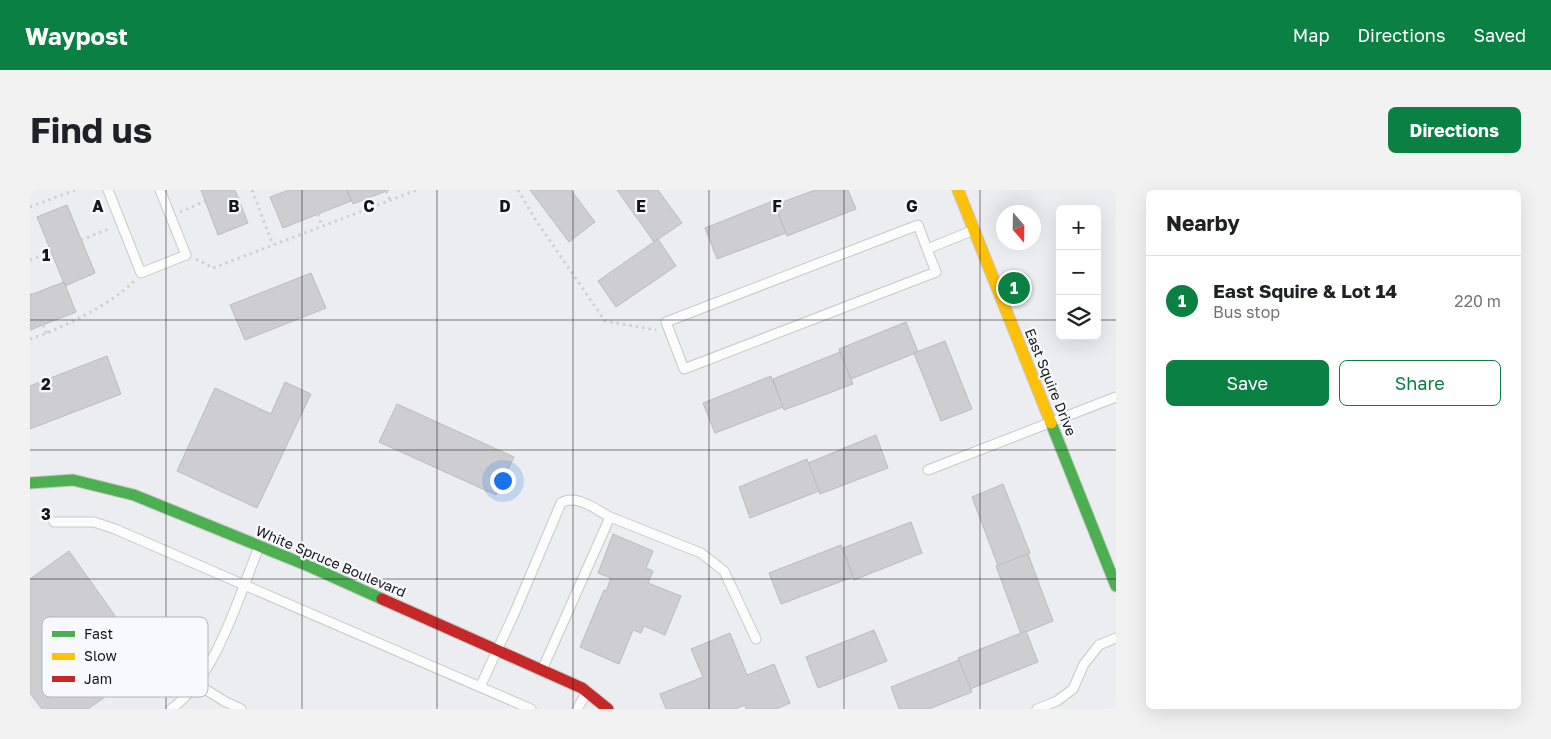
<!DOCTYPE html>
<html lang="en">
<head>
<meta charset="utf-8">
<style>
	body { margin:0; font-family:"Golos Text",sans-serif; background:#f2f2f2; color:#202124 }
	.controls { position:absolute; right:15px; top:15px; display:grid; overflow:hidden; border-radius:8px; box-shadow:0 5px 20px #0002 }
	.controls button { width:45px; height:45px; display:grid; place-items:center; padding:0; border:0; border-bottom:1px solid #e0e0e0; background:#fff; color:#202124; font:25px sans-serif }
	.compass { position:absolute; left:966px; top:15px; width:45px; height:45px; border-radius:50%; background:#fff; box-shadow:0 5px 20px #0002; rotate:160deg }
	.you { position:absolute; left:472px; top:290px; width:18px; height:18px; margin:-12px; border:4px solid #fff; border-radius:50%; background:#1a73e8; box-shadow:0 0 0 8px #1a73e833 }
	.badge { display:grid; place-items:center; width:32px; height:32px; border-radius:50%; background:#0b8043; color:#fff; font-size:16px; font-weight:700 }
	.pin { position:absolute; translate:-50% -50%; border:2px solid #fff; box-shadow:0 1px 5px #0006 }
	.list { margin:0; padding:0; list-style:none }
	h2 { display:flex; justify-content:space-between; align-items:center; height:65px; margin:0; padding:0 20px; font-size:21px }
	h2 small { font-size:16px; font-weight:400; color:#757577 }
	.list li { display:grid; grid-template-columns:32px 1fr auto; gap:15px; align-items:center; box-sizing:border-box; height:90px; padding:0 20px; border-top:1px solid #e0e0e0 }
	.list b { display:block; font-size:19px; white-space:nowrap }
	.list p { margin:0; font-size:16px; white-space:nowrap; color:#757577 }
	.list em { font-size:16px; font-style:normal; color:#757577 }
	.actions { display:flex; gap:10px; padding:15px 20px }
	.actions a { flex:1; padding:11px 0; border:1px solid #0b8043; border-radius:8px; text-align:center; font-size:18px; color:#0b8043 }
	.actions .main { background:#0b8043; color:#fff }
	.icon { flex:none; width:28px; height:28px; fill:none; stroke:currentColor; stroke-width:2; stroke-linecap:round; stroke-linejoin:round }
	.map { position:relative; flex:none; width:1086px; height:519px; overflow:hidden; border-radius:8px }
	header { display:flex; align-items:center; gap:30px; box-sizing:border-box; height:70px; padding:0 25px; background:#0b8043; color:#fff }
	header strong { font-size:24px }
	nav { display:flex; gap:28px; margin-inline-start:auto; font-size:18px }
	.intro { display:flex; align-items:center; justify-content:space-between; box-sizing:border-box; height:120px; padding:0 30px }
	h1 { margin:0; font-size:35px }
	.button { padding:12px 22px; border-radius:8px; background:#0b8043; color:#fff; font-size:18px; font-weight:700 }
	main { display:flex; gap:30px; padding:0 30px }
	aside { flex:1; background:#fff; border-radius:8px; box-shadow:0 5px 20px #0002 }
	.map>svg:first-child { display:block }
	.building { fill:#ceced1; stroke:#bcbcbe }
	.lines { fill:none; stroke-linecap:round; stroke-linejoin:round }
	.lane-casing { stroke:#c7c8ca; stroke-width:11 }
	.fast-casing { stroke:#c7c8ca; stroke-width:13 }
	.slow-casing { stroke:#c7c8ca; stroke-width:13 }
	.jam-casing { stroke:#c7c8ca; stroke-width:13 }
	.path { stroke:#d1d1d1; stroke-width:3; stroke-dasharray:2.5 4; stroke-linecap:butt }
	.lane { stroke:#fcfcfd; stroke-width:9 }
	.fast { stroke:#4caf50; stroke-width:11 }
	.slow { stroke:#ffc107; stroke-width:11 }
	.jam { stroke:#c62828; stroke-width:11 }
	.grid { fill:none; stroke:#161618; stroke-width:1; stroke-opacity:0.55 }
	.labels { text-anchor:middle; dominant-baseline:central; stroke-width:4.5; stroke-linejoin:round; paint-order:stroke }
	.street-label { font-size:14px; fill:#161618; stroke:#f8f9fe }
	.key { fill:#f8f9fe; stroke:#b4b5b9; stroke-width:1 }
	.key-label { font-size:14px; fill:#161618 }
	.grid-label { font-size:16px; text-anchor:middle; font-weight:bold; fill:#161618; stroke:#f8f9fe; stroke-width:4.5; stroke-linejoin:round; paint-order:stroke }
</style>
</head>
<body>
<header>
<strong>Waypost</strong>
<nav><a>Map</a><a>Directions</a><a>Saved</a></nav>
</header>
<div class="intro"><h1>Find us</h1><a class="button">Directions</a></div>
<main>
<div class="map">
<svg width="1086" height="519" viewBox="0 0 1086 519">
	<rect width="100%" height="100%" fill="#ecedf0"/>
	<g class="building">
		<polygon points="171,0 205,0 218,33 188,45"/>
		<polygon points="259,0 317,0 321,11 253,38 240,7"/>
		<polygon points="317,0 359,0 323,14"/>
		<polygon points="500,0 541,0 565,32 539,52"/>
		<polygon points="587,0 628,0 652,33 624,52"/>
		<polygon points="785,0 818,0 826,19 757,46 745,15"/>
		<polygon points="743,11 756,43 687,69 675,38"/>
		<polygon points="37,15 65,83 35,96 7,27"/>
		<polygon points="628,49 646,76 586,117 568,91"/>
		<polygon points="281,83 296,118 215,150 200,115"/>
		<polygon points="34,92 46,122 0,140 0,105"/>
		<polygon points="876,132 888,162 821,189 809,159"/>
		<polygon points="915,151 942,219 911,231 884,163"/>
		<polygon points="810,162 823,194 754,220 743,189"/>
		<polygon points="77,166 91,204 0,239 0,196"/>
		<polygon points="741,186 753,217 685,243 673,213"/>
		<polygon points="255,192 281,204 227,318 147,281 185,198 241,224"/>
		<polygon points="367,214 484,267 466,305 349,252"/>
		<polygon points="846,245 858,278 790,304 778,273"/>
		<polygon points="777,269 789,301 720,328 709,297"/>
		<polygon points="973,294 1000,363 968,376 942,307"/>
		<polygon points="881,332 892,363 824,390 813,358"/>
		<polygon points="583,344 623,361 616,378 623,381 618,393 651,406 635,445 614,436 611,443 603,440 589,474 550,457 574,400 576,401 581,388 568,383"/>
		<polygon points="811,355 823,387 751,414 739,383"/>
		<polygon points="39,361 120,475 58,519 12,519 0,503 0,389"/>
		<polygon points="998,364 1023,431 991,444 966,376"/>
		<polygon points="844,440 857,471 788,498 776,467"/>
		<polygon points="996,441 1008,472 940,499 928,468"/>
		<polygon points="700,443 717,485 744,474 760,513 746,519 716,519 715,515 705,519 636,519 630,504 673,487 661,459"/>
		<polygon points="929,470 942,502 899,519 869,519 861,497"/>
	</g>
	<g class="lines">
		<g class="lane-casing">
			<g id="lane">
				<polyline points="78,0 111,83 156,65 130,0"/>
				<polyline points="897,59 906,82 654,179 636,132 888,35 897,59 944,40"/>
				<polyline points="898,280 1086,207"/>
				<polyline points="24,332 64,332 85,339 501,519"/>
				<polyline points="512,480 580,327 671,363 694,381 726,449"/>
				<polyline points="167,494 194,511 211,519"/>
				<path d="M450 497 484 424 531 313C545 303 567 320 580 327"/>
				<path d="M141 519C186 487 208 408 229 357"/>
				<polyline points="547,519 557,502"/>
				<polyline points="1007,519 1027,511 1043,499 1054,474 1069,455 1086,448"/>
			</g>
		</g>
		<g class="fast-casing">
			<g id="fast">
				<polyline points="1021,233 1086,396"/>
				<polyline points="0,293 43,290 104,305 281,377 352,409"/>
			</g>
		</g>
		<g class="slow-casing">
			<polyline id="slow" points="928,0 1021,233"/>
		</g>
		<g class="jam-casing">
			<polyline id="jam" points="352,409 552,498 578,519"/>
		</g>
		<g class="path">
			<polyline points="222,0 243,55"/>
			<polyline points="488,0 505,29 575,131 626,140"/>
			<polyline points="356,1 360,10"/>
			<polyline points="0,17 45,0"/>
			<polyline points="150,22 175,11"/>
			<polyline points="288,24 292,36"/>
			<polyline points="51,50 81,38"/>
			<polyline points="166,69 183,78 387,0"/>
			<polyline points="0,70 22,62"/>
			<polyline points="0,103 0,104"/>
			<polyline points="13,135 17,144"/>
			<path d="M0 149C31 139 82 114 104 91"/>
		</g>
		<use href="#lane" class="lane"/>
		<use href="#fast" class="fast"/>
		<use href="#slow" class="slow"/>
		<use href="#jam" class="jam"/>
	</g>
	<path class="grid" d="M136 0V519M272 0V519M407 0V519M543 0V519M679 0V519M814 0V519M950 0V519M0 130H1030M1067 130H1086M0 260H1086M0 389H1086"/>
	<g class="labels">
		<g class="street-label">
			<text transform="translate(1021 192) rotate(68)">East Squire Drive</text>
			<text transform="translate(301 371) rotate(23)">White Spruce Boulevard</text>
		</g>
	</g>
	<rect x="12" y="427" width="166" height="80" rx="8" class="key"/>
	<rect x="22" y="441" width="23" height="6" fill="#4caf50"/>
	<rect x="22" y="463" width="23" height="7" fill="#ffc107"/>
	<rect x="22" y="486" width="23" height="6" fill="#c62828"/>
	<g class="key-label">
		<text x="54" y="449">Fast</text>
		<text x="54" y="471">Slow</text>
		<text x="54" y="494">Jam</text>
	</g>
	<g class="grid-label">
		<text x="68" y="22">A</text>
		<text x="204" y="22">B</text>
		<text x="339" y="22">C</text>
		<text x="475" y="22">D</text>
		<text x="611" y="22">E</text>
		<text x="747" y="22">F</text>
		<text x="882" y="22">G</text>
		<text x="16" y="71">1</text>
		<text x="16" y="200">2</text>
		<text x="16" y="330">3</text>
	</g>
</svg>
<div class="controls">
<button>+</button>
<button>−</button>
<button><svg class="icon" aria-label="layers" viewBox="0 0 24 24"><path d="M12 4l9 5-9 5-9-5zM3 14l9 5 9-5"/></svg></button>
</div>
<svg class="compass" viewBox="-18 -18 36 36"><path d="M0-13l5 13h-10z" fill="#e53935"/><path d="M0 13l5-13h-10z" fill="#757577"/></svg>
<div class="you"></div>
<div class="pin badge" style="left:984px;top:98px">1</div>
</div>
<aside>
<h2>Nearby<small></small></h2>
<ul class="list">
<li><span class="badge">1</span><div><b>East Squire &amp; Lot 14</b><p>Bus stop</p></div><em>220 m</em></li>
</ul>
<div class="actions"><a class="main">Save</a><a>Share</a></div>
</aside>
</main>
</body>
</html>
